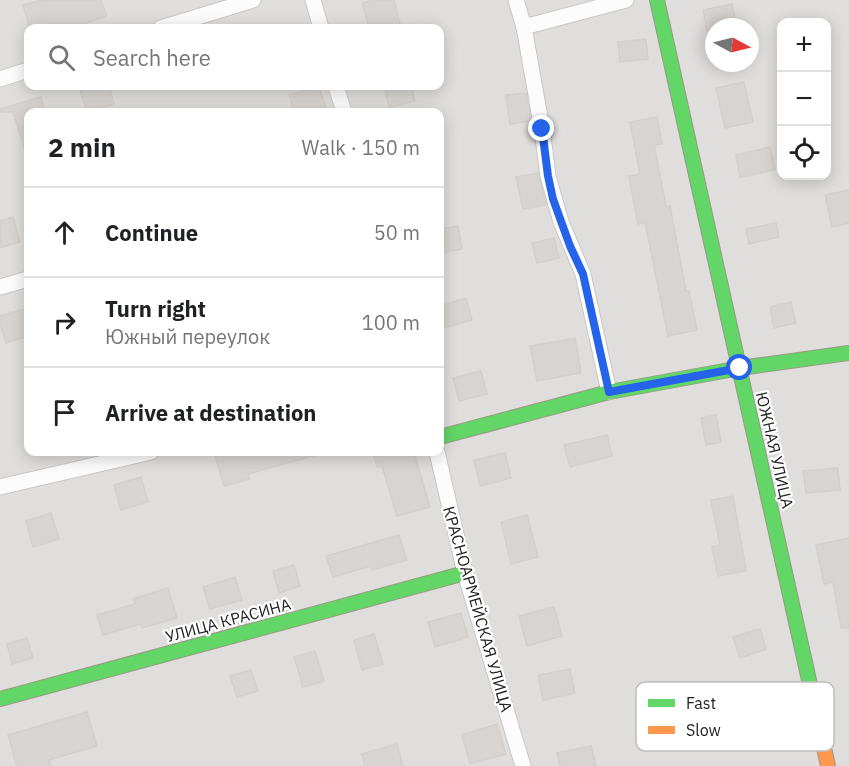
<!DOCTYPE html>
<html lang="en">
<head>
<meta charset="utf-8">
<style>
	body { margin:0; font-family:"IBM Plex Sans",sans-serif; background:#f6f6f6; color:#202124 }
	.controls { position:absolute; right:18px; top:18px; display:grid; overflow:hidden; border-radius:12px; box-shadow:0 3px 15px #0003 }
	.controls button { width:54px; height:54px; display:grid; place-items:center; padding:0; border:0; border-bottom:2px solid #e0e0e0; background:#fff; color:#202124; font:30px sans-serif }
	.compass { position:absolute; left:705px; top:18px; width:54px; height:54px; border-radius:50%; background:#fff; box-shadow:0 3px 15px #0003; rotate:97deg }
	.stop { position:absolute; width:18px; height:18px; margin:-14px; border:4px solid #2563eb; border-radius:50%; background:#fff }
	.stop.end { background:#2563eb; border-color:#fff; box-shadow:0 2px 6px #0008 }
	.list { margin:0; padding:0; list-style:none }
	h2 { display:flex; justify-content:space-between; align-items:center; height:78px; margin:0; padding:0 24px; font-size:26px }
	h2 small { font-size:20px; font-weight:400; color:#757577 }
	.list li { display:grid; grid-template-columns:39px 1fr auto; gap:18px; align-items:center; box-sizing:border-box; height:90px; padding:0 24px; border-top:2px solid #e0e0e0 }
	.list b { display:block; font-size:22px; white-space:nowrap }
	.list p { margin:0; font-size:20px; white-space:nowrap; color:#757577 }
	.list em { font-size:20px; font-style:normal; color:#757577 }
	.icon { flex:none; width:33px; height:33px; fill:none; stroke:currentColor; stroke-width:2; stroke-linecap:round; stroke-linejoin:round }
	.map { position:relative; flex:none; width:849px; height:766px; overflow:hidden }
	.search { position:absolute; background:#fff; box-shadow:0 3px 15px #0003; left:24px; top:24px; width:420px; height:66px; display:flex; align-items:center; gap:15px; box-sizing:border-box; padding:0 21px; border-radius:12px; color:#757577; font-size:22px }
	.panel { position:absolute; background:#fff; box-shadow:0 3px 15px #0003; left:24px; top:108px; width:420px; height:348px; border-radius:12px }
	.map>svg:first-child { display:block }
	.residential { fill:#dfdedc; fill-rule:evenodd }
	.building { fill:#d7d4d2; stroke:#d3d0cc; stroke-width:1.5 }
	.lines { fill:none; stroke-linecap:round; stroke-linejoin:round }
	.street-casing { stroke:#c9c8c7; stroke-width:17 }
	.fast-casing { stroke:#999a82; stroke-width:16 }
	.slow-casing { stroke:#999a82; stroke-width:16 }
	.street { stroke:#fdfcfc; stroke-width:15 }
	.fast { stroke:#63d668; stroke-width:14 }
	.slow { stroke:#ff974d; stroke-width:14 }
	.route { stroke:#2563eb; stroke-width:8 }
	.labels { text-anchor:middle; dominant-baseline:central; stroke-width:4.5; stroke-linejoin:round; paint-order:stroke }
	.street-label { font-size:16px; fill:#222; stroke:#fff }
	.key { fill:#fff; stroke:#bdbdbd; stroke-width:1.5 }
	.key-label { font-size:16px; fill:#222 }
</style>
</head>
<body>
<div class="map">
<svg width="849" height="766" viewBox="0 0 849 766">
	<rect width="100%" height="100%" fill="#f0eeeb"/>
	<path class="residential" d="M0 0H849V766H0ZM782 22H826V176H782ZM714 27H750V63H714ZM28 28H440V86H28ZM28 112H440V452H28Z"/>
	<g class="building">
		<polygon points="41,0 101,0 107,16 71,28 30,28 23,5"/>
		<polygon points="374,0 394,0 400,24 382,28 369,28 362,3"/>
		<polygon points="732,4 736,24 724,27 714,27 714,29 707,31 703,10"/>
		<polygon points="646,39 648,59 620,62 618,42"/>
		<polygon points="744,82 753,122 725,128 716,88"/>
		<polygon points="79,86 109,86 114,104 87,112"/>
		<polygon points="319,86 327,112 294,112 289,95"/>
		<polygon points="384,86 411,86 415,101 389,107"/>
		<polygon points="526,93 531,121 510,124 506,95"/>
		<polygon points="41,97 45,112 28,112 28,150 25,150 13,112 1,112 0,109"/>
		<polygon points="657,117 662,144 654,145 666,206 670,206 686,291 689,291 697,330 668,336 645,222 638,224 629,176 640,174 630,122"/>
		<polygon points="770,147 775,170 740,177 736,155"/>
		<polygon points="538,173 546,205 523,209 516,177"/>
		<polygon points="849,190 849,223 832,227 825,195"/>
		<polygon points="13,217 20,242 0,248 0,221"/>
		<polygon points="776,223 779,237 749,244 746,229"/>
		<polygon points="458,226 462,249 440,253 440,229"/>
		<polygon points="554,238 559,258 537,263 532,243"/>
		<polygon points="466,298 472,320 443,328 440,316 440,306"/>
		<polygon points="791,302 796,323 774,328 770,307"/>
		<polygon points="28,308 28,336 6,343 0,323 0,316"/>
		<polygon points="575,338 581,373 537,381 530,346"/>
		<polygon points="481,371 487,394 459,401 453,378"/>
		<polygon points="716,415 721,442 706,445 701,418"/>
		<polygon points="607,435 612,456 570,467 564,445"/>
		<polygon points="227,452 313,452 313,456 248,474 250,479 224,486 215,455"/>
		<polygon points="373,452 416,452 417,455 415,456 430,507 397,516 382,466 377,467"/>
		<polygon points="505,453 511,478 480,486 474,460"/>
		<polygon points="838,468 840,490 806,493 803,471"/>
		<polygon points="141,477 148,502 121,510 114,485"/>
		<polygon points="733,496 746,571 718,576 712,547 720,545 711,500"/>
		<polygon points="51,513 59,539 33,547 26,521"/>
		<polygon points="527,515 538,557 511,564 501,522"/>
		<polygon points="399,535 407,560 372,570 371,566 333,577 326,556"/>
		<polygon points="849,538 849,628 841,628 833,582 824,584 816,545"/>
		<polygon points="294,565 300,586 279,593 273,571"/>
		<polygon points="235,577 242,600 210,609 203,587"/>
		<polygon points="168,588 177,618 142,628 141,624 103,635 97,615 135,604 133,599"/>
		<polygon points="554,607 562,636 527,646 519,616"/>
		<polygon points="461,613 468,637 435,647 428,622"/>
		<polygon points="760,629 766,649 740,658 733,637"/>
		<polygon points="374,634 383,664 362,670 354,640"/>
		<polygon points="27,638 33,658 12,664 7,644"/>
		<polygon points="315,651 324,681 303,687 294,657"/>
		<polygon points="570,669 575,693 543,700 538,675"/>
		<polygon points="251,670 258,691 237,697 230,676"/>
		<polygon points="87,712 97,746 49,760 51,766 17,766 8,735"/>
		<polygon points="497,724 506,754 470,764 462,735"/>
		<polygon points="397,744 403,766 365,766 362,754"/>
		<polygon points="591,746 596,766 560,766 557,753"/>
	</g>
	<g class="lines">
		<g class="street-casing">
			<g id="street">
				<polyline points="313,0 321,28"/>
				<polyline points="516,0 524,27 542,129 548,176 561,222 583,274 609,392"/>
				<polyline points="524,27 626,0"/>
				<polyline points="161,28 253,0"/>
				<polyline points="0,79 28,70"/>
				<polyline points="336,86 344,112"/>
				<polyline points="0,287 28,279"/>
				<polyline points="437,452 465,573 523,766"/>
				<polyline points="0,487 151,452"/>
			</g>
		</g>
		<g class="fast-casing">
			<g id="fast">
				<polyline points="657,0 811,689"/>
				<polyline points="440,437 609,392 740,368 849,353"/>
				<polyline points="0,699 465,573"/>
			</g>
		</g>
		<g class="slow-casing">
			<polyline id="slow" points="811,689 828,766"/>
		</g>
		<use href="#street" class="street"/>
		<use href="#fast" class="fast"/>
		<use href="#slow" class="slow"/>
	</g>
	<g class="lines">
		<polyline class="route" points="542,129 548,176 553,199 570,246 583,274 609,392 740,368"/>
	</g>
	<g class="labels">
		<g class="street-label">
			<text transform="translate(775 450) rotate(77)">ЮЖНАЯ УЛИЦА</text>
			<text transform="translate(478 609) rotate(74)">КРАСНОАРМЕЙСКАЯ УЛИЦА</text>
			<text transform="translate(228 620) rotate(-15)">УЛИЦА КРАСИНА</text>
		</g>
	</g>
	<rect x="636" y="682" width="198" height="69" rx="9" class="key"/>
	<rect x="648" y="699" width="27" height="8" fill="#63d668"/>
	<rect x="648" y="726" width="27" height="8" fill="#ff974d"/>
	<g class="key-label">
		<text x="686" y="709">Fast</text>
		<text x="686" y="736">Slow</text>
	</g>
</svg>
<div class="controls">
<button>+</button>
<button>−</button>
<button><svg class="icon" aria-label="locate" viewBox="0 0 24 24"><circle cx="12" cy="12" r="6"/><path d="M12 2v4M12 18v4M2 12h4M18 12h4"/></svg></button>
</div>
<svg class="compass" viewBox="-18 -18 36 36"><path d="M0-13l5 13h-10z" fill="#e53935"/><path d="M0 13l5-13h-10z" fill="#757577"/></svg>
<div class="stop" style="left:740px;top:368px"></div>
<div class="stop end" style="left:542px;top:129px"></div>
<div class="search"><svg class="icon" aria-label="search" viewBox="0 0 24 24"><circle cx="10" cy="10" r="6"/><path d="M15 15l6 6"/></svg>Search here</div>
<section class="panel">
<h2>2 min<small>Walk · 150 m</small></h2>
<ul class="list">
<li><svg class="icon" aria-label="ahead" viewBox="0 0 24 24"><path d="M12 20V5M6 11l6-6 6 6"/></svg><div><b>Continue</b></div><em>50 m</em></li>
<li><svg class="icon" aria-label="right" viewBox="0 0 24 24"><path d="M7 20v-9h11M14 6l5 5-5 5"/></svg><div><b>Turn right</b><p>Южный переулок</p></div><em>100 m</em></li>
<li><svg class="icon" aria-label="arrive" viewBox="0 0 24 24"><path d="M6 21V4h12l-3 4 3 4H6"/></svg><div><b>Arrive at destination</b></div></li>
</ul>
</section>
</div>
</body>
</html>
